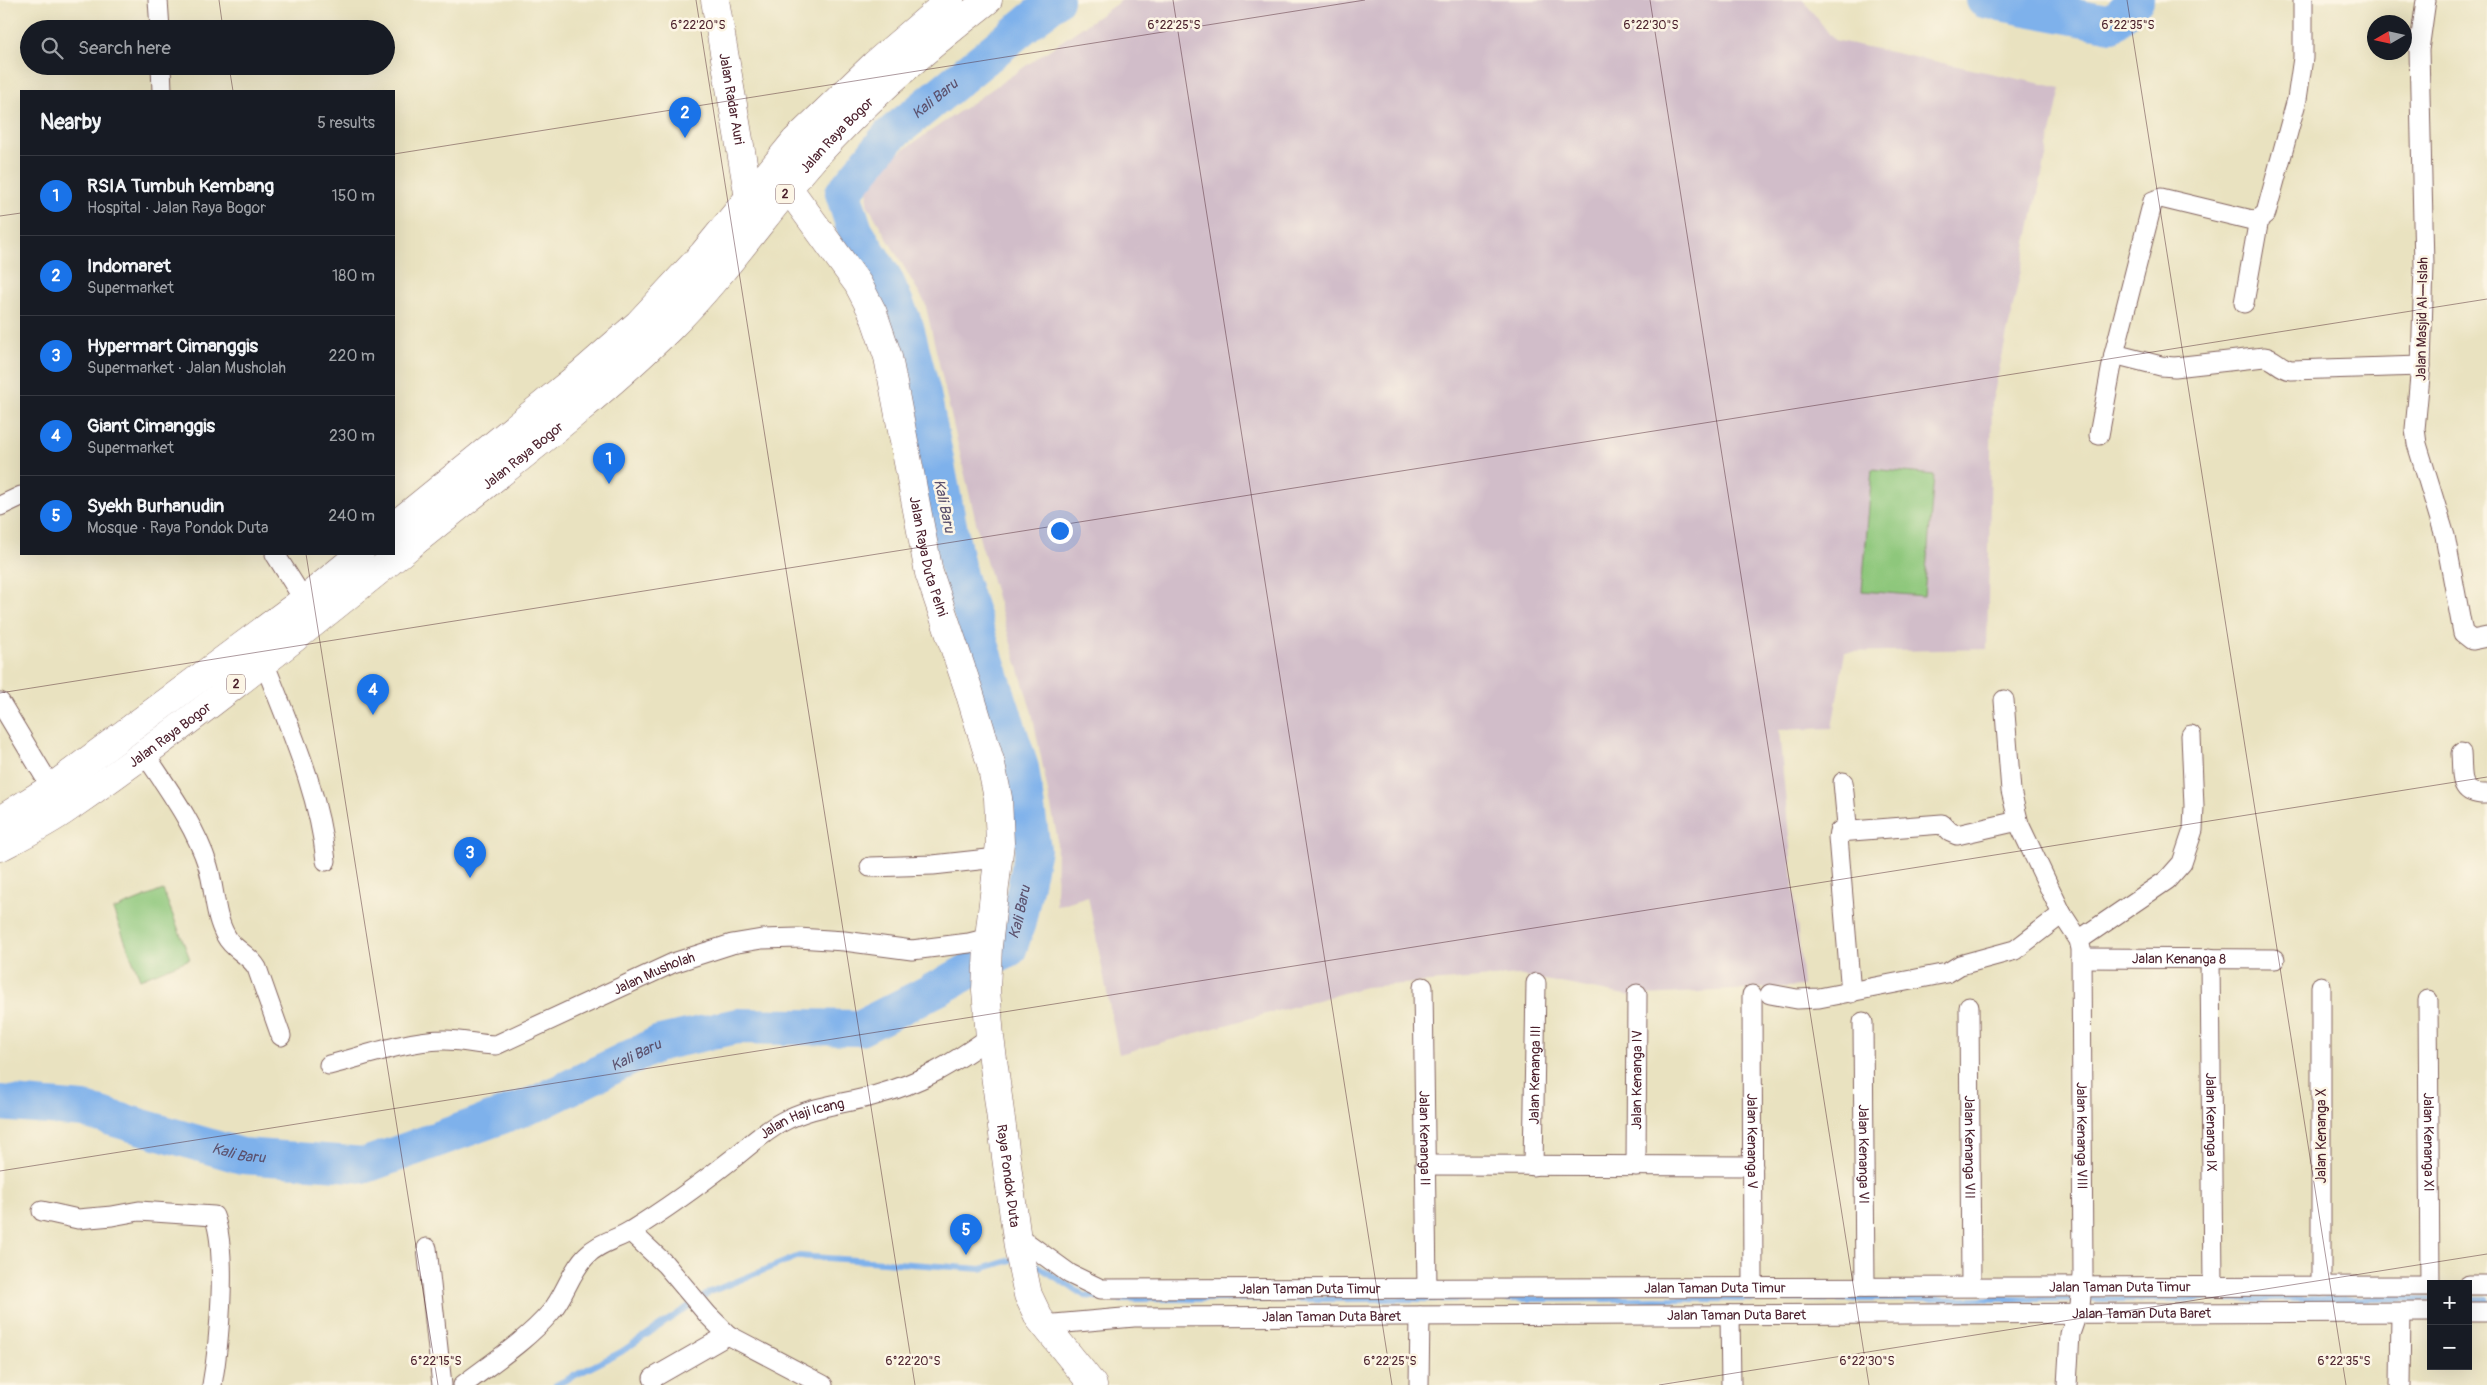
<!DOCTYPE html>
<html lang="en">
<head>
<meta charset="utf-8">
<style>
	body { margin:0; font-family:Pangolin,sans-serif; background:#242831; color:#f1f3f6 }
	.controls { position:absolute; right:15px; bottom:15px; display:grid; overflow:hidden; border-radius:0px; box-shadow:0 5px 20px #0002 }
	.controls button { width:45px; height:45px; display:grid; place-items:center; padding:0; border:0; border-bottom:1px solid #363941; background:#171b24; color:#f1f3f6; font:25px sans-serif }
	.compass { position:absolute; left:2367px; top:15px; width:45px; height:45px; border-radius:50%; background:#171b24; box-shadow:0 5px 20px #0002; rotate:261deg }
	.you { position:absolute; left:1059px; top:530px; width:18px; height:18px; margin:-12px; border:4px solid #fff; border-radius:50%; background:#1a73e8; box-shadow:0 0 0 8px #1a73e833 }
	.badge { display:grid; place-items:center; width:32px; height:32px; border-radius:50%; background:#1a73e8; color:#fff; font-size:16px; font-weight:700 }
	.pin { position:absolute; translate:-50% -41px; filter:drop-shadow(0 1px 2px #0008) }
	.pin::after { content:''; position:absolute; top:26px; width:18px; height:15px; background:inherit; clip-path:polygon(0 0,100% 0,50% 100%) }
	.list { margin:0; padding:0; list-style:none }
	h2 { display:flex; justify-content:space-between; align-items:center; height:65px; margin:0; padding:0 20px; font-size:21px }
	h2 small { font-size:16px; font-weight:400; color:#9ea1a6 }
	.list li { display:grid; grid-template-columns:32px 1fr auto; gap:15px; align-items:center; box-sizing:border-box; height:80px; padding:0 20px; border-top:1px solid #363941 }
	.list b { display:block; font-size:19px; white-space:nowrap }
	.list p { margin:0; font-size:16px; white-space:nowrap; color:#9ea1a6 }
	.list em { font-size:16px; font-style:normal; color:#9ea1a6 }
	.icon { flex:none; width:28px; height:28px; fill:none; stroke:currentColor; stroke-width:2; stroke-linecap:round; stroke-linejoin:round }
	.map { position:relative; flex:none; width:2487px; height:1385px; overflow:hidden }
	.search { position:absolute; background:#171b24; box-shadow:0 5px 20px #0002; left:20px; top:20px; width:375px; height:55px; display:flex; align-items:center; gap:12px; box-sizing:border-box; padding:0 18px; border-radius:28px; color:#9ea1a6; font-size:19px }
	.panel { position:absolute; background:#171b24; box-shadow:0 5px 20px #0002; left:20px; top:90px; width:375px; height:465px; border-radius:0px }
	.map>svg:first-child { display:block }
	.industrial { fill:#d1bdc9 }
	.green { fill:#8ec77b; stroke:#6c7353 }
	.lines { fill:none; stroke-linecap:round; stroke-linejoin:round }
	.stream { stroke:#7eb1eb; stroke-width:6 }
	.river { stroke:#7eb1eb; stroke-width:36 }
	.street-casing { stroke:#82635f; stroke-width:21 }
	.secondary-casing { stroke:#82635f; stroke-width:29 }
	.highway-casing { stroke:#82635f; stroke-width:29 }
	.street { stroke:#fff; stroke-width:19 }
	.secondary { stroke:#fff; stroke-width:28 }
	.highway { stroke:#fff; stroke-width:28 }
	.ticks { fill:none; stroke:#4a1f2b; stroke-width:1; stroke-opacity:0.45 }
	.labels { text-anchor:middle; dominant-baseline:central; stroke-width:5; stroke-linejoin:round; paint-order:stroke }
	.shield { fill:#fcf5e5; stroke:#7f5f63; stroke-width:1 }
	.shield-label { font-size:12px; font-weight:bold; fill:#4a1f2b }
	.street-label { font-size:14px; fill:#4a1f2b; stroke:#fcf5e5 }
	.water-label { font-size:15px; font-style:italic; fill:#5c526e; stroke:#fcf5e5 }
	.ticks-label { font-size:12px; text-anchor:middle; fill:#4a1f2b; stroke:#fcf5e5; stroke-width:5; stroke-linejoin:round; paint-order:stroke }
</style>
</head>
<body>
<div class="map">
<svg width="2487" height="1385" viewBox="0 0 2487 1385">
	<rect width="100%" height="100%" fill="#fcf5e5"/>
	<filter id="ink" filterUnits="userSpaceOnUse"><feTurbulence type="fractalNoise" baseFrequency=".02" numOctaves="2"/><feDisplacementMap in="SourceGraphic" scale="10" xChannelSelector="R" yChannelSelector="G"/><feConvolveMatrix kernelMatrix="1 2 1 2 8 2 1 2 1" color-interpolation-filters="sRGB"/></filter>
	<filter id="wash" filterUnits="userSpaceOnUse"><feTurbulence type="fractalNoise" baseFrequency=".0096" numOctaves="4" result="noise"/><feDisplacementMap in="SourceGraphic" scale="20" xChannelSelector="R" yChannelSelector="G"/><feGaussianBlur stdDeviation="1.12" result="paint"/><feColorMatrix in="noise" values="0 0 0 0 0 0 0 0 0 0 0 0 0 0 0 0 0 1.4 0 .05"/><feComposite in="paint" operator="in"/></filter>
	<g filter="url(#wash)">
		<rect width="100%" height="100%" fill="#e9e2c0"/>
		<polygon class="industrial" points="1122,0 1803,0 1834,40 2061,88 1992,402 1987,649 1845,652 1832,728 1779,730 1803,986 1630,996 1518,975 1365,987 1119,1054 1088,896 1056,906 1057,836 1032,713 981,544 925,303 867,204 868,187 890,159"/>
		<g class="green">
			<polygon points="1872,469 1934,475 1924,596 1862,591"/>
			<polygon points="163,890 190,959 140,979 113,910"/>
		</g>
		<g class="lines">
			<g class="stream">
				<polyline points="1030,1261 1085,1296 1116,1299 2431,1299"/>
				<polyline points="2468,1299 2487,1299"/>
				<polyline points="556,1385 621,1352 710,1292 799,1256 981,1269 1014,1259"/>
			</g>
			<g class="river">
				<polyline points="1984,0 2112,24 2136,0"/>
				<path id="s1" d="M0 1103 84 1110 242 1156 366 1165 538 1103 660 1043 737 1026 860 1028 942 986 1009 949 1018 922 1033 849 1021 768 959 576 923 394 906 327 885 279 855 231 843 193 889 136 1056 0"/>
			</g>
		</g>
	</g>
	<g filter="url(#ink)">
		<g class="lines">
			<g class="street-casing">
				<g id="street">
					<polyline points="158,0 160,29"/>
					<polyline points="2426,0 2419,50 2424,265 2421,366 2415,429 2417,444 2445,536 2463,633 2472,640 2487,637"/>
					<polyline points="161,66 162,91"/>
					<polyline points="2244,303 2259,219"/>
					<path d="M2114 354 2161 366 2175 367 2264 357C2275 358 2279 368 2291 370L2421 366"/>
					<polyline points="2099,435 2114,354 2153,201 2161,198 2252,220 2259,219 2266,213 2297,99 2303,58 2303,0"/>
					<polyline points="0,506 21,496"/>
					<polyline points="275,554 304,600"/>
					<path d="M264 662C289 727 319 791 326 861"/>
					<path id="s2" d="M2004 700 2011 791 2019 824 2062 914 2079 940 2081 949 2083 1275 2080 1305 2070 1334 2067 1385"/>
					<polyline points="0,702 57,797"/>
					<path d="M2461 753C2463 776 2457 795 2487 794"/>
					<path d="M145 754C168 789 195 825 208 866 215 889 214 915 226 936 233 950 249 954 257 968L281 1036"/>
					<polyline points="1843,782 1847,825 1839,832 1838,837 1851,993"/>
					<polyline points="1839,832 1942,824 1950,832 1957,835 2018,821"/>
					<polyline points="870,867 933,865 997,858"/>
					<polyline points="2079,940 2167,880 2182,863 2193,830 2194,806 2191,735"/>
					<path id="s3" d="M2081 958 2275 959"/>
					<path id="s4" d="M2210 958 2213 1286"/>
					<path id="s5" d="M1423 987 1427 1288"/>
					<polyline points="1770,994 1797,999 1819,998 1947,973 1960,965 2015,950 2062,914"/>
					<path id="s6" d="M1752 995 1753 1287"/>
					<path id="s7" d="M2428 1000 2430 1286"/>
					<path id="s8" d="M1969 1007 1971 1286"/>
					<path id="s9" d="M1863 1022 1865 1287"/>
					<path id="s10" d="M329 1065C365 1056 405 1041 442 1040 460 1039 477 1045 496 1045L673 963 732 944 762 939 798 938 844 941 912 950 969 943 989 938"/>
					<polyline points="1425,1165 1753,1166"/>
					<path id="s11" d="M1533 1166 1536 983"/>
					<path id="s12" d="M1636 1166 1637 994"/>
					<path d="M42 1211 78 1219 112 1216 139 1211 214 1216C228 1252 219 1346 212 1385"/>
					<polyline points="631,1232 665,1264 708,1315 728,1335 823,1385"/>
					<path id="s13" d="M1016 1235 1070 1274 1101 1289 2431 1286"/>
					<polyline points="427,1248 442,1385"/>
					<polyline points="2468,1285 2487,1285"/>
					<polyline points="2321,1286 2321,986"/>
					<polyline points="2468,1312 2487,1312"/>
					<polyline points="1730,1315 1731,1385"/>
					<path id="s14" d="M1043 1325 1134 1317 2431 1312"/>
					<polyline points="653,1378 728,1335"/>
					<path id="s15" d="M463 1385C493 1362 526 1341 550 1313 565 1296 570 1272 586 1256 599 1242 617 1240 632 1230 666 1209 699 1185 731 1160 748 1147 763 1132 782 1122 811 1106 845 1104 876 1095 921 1083 952 1064 990 1037"/>
					<polyline points="1419,1385 1420,1316"/>
					<polyline points="2400,1385 2401,1313"/>
				</g>
			</g>
			<g class="secondary-casing">
				<g id="secondary">
					<path id="s16" d="M715 0 749 198"/>
					<path id="s17" d="M789 189 858 284 873 313 888 357 929 573 968 688 991 764 998 798 1000 843 988 946 986 990 990 1037 1018 1247 1028 1295 1039 1318 1093 1385"/>
				</g>
			</g>
			<g class="highway-casing">
				<g id="highway">
					<polyline points="394,526 582,373 638,324 703,254 795,141 874,65 950,0"/>
					<polyline points="0,820 51,788 304,600 360,554"/>
					<path id="s18" d="M0 847C23 835 47 823 68 808 187 726 299 635 412 544 498 474 589 407 669 329 722 277 764 215 813 159 865 101 926 48 988 0"/>
				</g>
			</g>
			<use href="#street" class="street"/>
			<use href="#secondary" class="secondary"/>
			<use href="#highway" class="highway"/>
		</g>
	</g>
	<path class="ticks" d="M219 0 223 29M696 0 915 1385M1173 0 1392 1385M1650 0 1869 1385M2127 0 2346 1385M229 66 233 91M394 154 1365 0M0 216 21 213M306 554 438 1385M0 693 2487 299M0 1171 2487 777M1659 1385 2487 1254"/>
	<g class="labels">
		<g class="shield">
			<rect x="776" y="184.5" width="18" height="19" rx="4"/>
			<rect x="227" y="674.5" width="18" height="19" rx="4"/>
		</g>
		<g class="shield-label">
			<text x="785" y="194">2</text>
			<text x="236" y="684">2</text>
		</g>
		<g class="street-label">
			<text stroke="none"><textPath href="#s16" startOffset="100">Jalan Radar Auri</textPath></text>
			<text stroke="none"><textPath href="#s18" startOffset="1104">Jalan Raya Bogor</textPath></text>
			<text transform="translate(2422 319) rotate(-89)">Jalan Masjid Al—Islah</text>
			<text stroke="none"><textPath href="#s18" startOffset="654">Jalan Raya Bogor</textPath></text>
			<text stroke="none"><textPath href="#s17" startOffset="400">Jalan Raya Duta Pelni</textPath></text>
			<text stroke="none"><textPath href="#s18" startOffset="204">Jalan Raya Bogor</textPath></text>
			<text stroke="none"><textPath href="#s3" startOffset="98">Jalan Kenanga 8</textPath></text>
			<text stroke="none"><textPath href="#s10" startOffset="344">Jalan Musholah</textPath></text>
			<text stroke="none"><textPath href="#s11" startOffset="91">Jalan Kenanga III</textPath></text>
			<text stroke="none"><textPath href="#s12" startOffset="86">Jalan Kenanga IV</textPath></text>
			<text stroke="none"><textPath href="#s15" startOffset="439">Jalan Haji Icang</textPath></text>
			<text stroke="none"><textPath href="#s4" startOffset="164">Jalan Kenanga IX</textPath></text>
			<text stroke="none"><textPath href="#s2" startOffset="452">Jalan Kenanga VIII</textPath></text>
			<text transform="translate(2321 1136) rotate(-90)">Jalan Kenanga X</text>
			<text stroke="none"><textPath href="#s5" startOffset="151">Jalan Kenanga II</textPath></text>
			<text stroke="none"><textPath href="#s6" startOffset="146">Jalan Kenanga V</textPath></text>
			<text stroke="none"><textPath href="#s7" startOffset="142">Jalan Kenanga XI</textPath></text>
			<text stroke="none"><textPath href="#s8" startOffset="140">Jalan Kenanga VII</textPath></text>
			<text stroke="none"><textPath href="#s9" startOffset="132">Jalan Kenanga VI</textPath></text>
			<text stroke="none"><textPath href="#s17" startOffset="1032">Raya Pondok Duta</textPath></text>
			<text stroke="none"><textPath href="#s13" startOffset="1120">Jalan Taman Duta Timur</textPath></text>
			<text stroke="none"><textPath href="#s13" startOffset="715">Jalan Taman Duta Timur</textPath></text>
			<text stroke="none"><textPath href="#s13" startOffset="310">Jalan Taman Duta Timur</textPath></text>
			<text stroke="none"><textPath href="#s14" startOffset="1099">Jalan Taman Duta Baret</textPath></text>
			<text stroke="none"><textPath href="#s14" startOffset="694">Jalan Taman Duta Baret</textPath></text>
			<text stroke="none"><textPath href="#s14" startOffset="289">Jalan Taman Duta Baret</textPath></text>
		</g>
		<g class="water-label">
			<text stroke="none"><textPath href="#s1" startOffset="1985">Kali Baru</textPath></text>
			<text transform="translate(944 506) rotate(78)">Kali Baru</text>
			<text stroke="none"><textPath href="#s1" startOffset="1101">Kali Baru</textPath></text>
			<text stroke="none"><textPath href="#s1" startOffset="665">Kali Baru</textPath></text>
			<text stroke="none"><textPath href="#s1" startOffset="245">Kali Baru</textPath></text>
		</g>
	</g>
	<g class="ticks-label">
		<text x="698" y="29">6°22'20"S</text>
		<text x="1174" y="29">6°22'25"S</text>
		<text x="1651" y="29">6°22'30"S</text>
		<text x="2128" y="29">6°22'35"S</text>
		<text x="436" y="1365">6°22'15"S</text>
		<text x="913" y="1365">6°22'20"S</text>
		<text x="1390" y="1365">6°22'25"S</text>
		<text x="1867" y="1365">6°22'30"S</text>
		<text x="2344" y="1365">6°22'35"S</text>
	</g>
</svg>
<div class="controls">
<button>+</button>
<button>−</button>
</div>
<svg class="compass" viewBox="-18 -18 36 36"><path d="M0-13l5 13h-10z" fill="#e53935"/><path d="M0 13l5-13h-10z" fill="#9ea1a6"/></svg>
<div class="you"></div>
<div class="pin badge" style="left:609px;top:484px">1</div>
<div class="pin badge" style="left:685px;top:138px">2</div>
<div class="pin badge" style="left:470px;top:878px">3</div>
<div class="pin badge" style="left:373px;top:715px">4</div>
<div class="pin badge" style="left:966px;top:1255px">5</div>
<div class="search"><svg class="icon" aria-label="search" viewBox="0 0 24 24"><circle cx="10" cy="10" r="6"/><path d="M15 15l6 6"/></svg>Search here</div>
<section class="panel">
<h2>Nearby<small>5 results</small></h2>
<ul class="list">
<li><span class="badge">1</span><div><b>RSIA Tumbuh Kembang</b><p>Hospital · Jalan Raya Bogor</p></div><em>150 m</em></li>
<li><span class="badge">2</span><div><b>Indomaret</b><p>Supermarket</p></div><em>180 m</em></li>
<li><span class="badge">3</span><div><b>Hypermart Cimanggis</b><p>Supermarket · Jalan Musholah</p></div><em>220 m</em></li>
<li><span class="badge">4</span><div><b>Giant Cimanggis</b><p>Supermarket</p></div><em>230 m</em></li>
<li><span class="badge">5</span><div><b>Syekh Burhanudin</b><p>Mosque · Raya Pondok Duta</p></div><em>240 m</em></li>
</ul>
</section>
</div>
</body>
</html>
